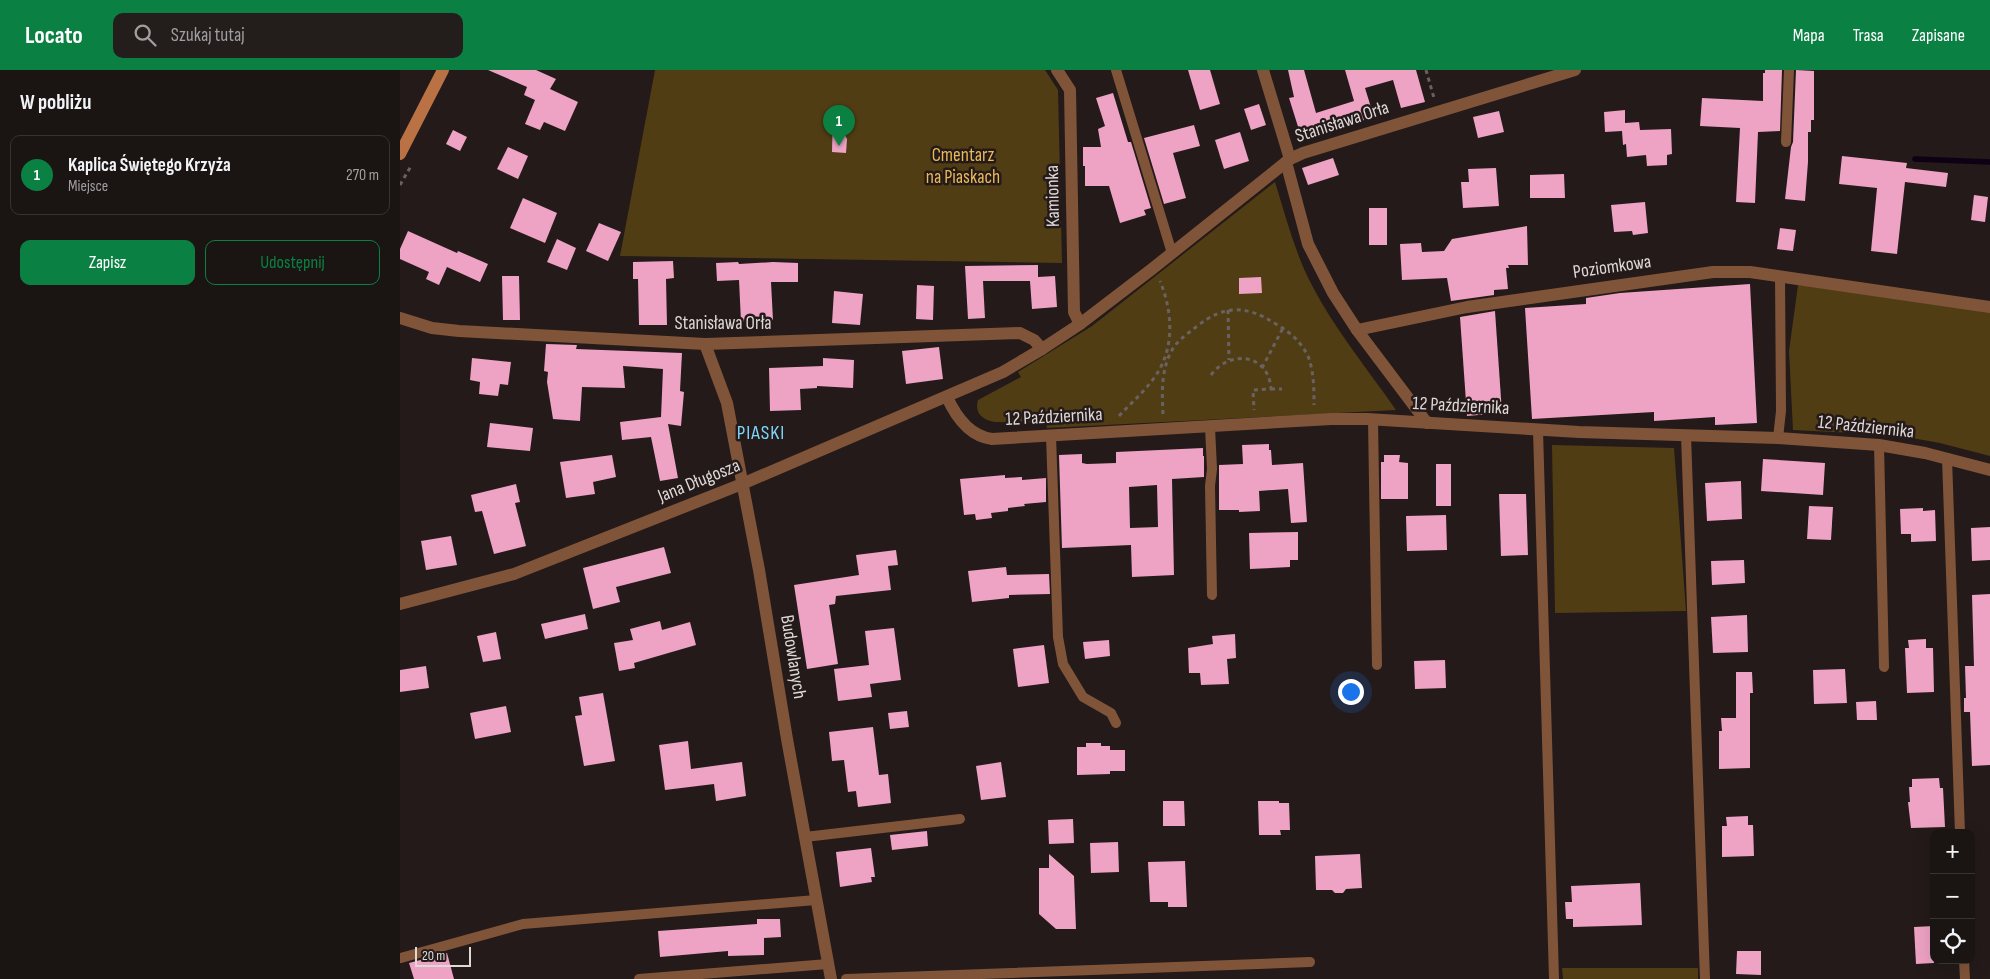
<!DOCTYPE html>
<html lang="pl">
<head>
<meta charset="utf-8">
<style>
	body { margin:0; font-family:"Sofia Sans Condensed",sans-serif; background:#231d1c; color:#f1f3f6 }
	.controls { position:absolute; right:15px; bottom:15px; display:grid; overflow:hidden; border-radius:10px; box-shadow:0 5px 20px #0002 }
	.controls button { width:45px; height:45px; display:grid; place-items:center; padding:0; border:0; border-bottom:1px solid #383333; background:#1a1413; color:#f1f3f6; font:25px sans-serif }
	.scale { position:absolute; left:15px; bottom:12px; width:56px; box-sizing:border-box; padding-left:5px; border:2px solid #dfd8d8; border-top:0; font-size:14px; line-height:18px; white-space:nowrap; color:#dfd8d8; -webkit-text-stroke:4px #231a19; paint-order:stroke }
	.you { position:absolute; left:950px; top:621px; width:18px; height:18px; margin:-12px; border:4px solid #fff; border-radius:50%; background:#1a73e8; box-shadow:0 0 0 8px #1a73e833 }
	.badge { display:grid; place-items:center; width:32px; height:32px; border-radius:50%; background:#0b8043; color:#fff; font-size:16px; font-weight:700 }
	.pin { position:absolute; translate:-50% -41px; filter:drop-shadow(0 1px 2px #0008) }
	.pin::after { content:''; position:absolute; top:26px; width:18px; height:15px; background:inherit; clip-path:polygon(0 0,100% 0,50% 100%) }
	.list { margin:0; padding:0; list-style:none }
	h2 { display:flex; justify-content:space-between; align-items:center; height:65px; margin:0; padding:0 20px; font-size:21px }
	h2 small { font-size:16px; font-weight:400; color:#9f9ea0 }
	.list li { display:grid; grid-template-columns:32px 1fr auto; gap:15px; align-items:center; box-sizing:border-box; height:80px; margin:0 10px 10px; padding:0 10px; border:1px solid #383333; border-radius:10px }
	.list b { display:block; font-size:19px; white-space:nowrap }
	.list p { margin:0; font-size:16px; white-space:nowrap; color:#9f9ea0 }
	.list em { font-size:16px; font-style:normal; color:#9f9ea0 }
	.actions { display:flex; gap:10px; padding:15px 20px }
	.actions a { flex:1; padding:11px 0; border:1px solid #0b8043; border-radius:10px; text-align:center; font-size:18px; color:#0b8043 }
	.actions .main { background:#0b8043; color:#fff }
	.icon { flex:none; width:28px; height:28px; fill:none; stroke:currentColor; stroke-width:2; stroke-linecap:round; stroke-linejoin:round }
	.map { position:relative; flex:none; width:1590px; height:909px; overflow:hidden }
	header { display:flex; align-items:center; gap:30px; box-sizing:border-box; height:70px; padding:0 25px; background:#0b8043; color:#fff }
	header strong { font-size:24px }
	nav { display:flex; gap:28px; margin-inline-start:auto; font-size:18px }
	.search { width:350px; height:45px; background:#231d1c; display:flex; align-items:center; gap:12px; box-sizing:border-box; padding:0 18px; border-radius:10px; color:#9f9ea0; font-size:19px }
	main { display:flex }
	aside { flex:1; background:#1a1413 }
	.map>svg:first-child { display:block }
	.green { fill:#513d14 }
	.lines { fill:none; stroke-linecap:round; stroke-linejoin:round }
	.stream { stroke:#0f0015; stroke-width:5.5 }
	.building { fill:#eea2c4; fill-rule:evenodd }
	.path { stroke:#6a6261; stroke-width:3; stroke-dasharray:4 4; stroke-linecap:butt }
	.lane { stroke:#805439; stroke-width:10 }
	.street { stroke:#805439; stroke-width:12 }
	.secondary { stroke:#ba7245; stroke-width:12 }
	.labels { text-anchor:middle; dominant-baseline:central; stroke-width:5; stroke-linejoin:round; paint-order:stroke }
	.street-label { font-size:19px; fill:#dfd8d8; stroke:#231a19 }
	.park-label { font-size:19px; fill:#ebb955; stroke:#231a19 }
	.neighbourhood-label { font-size:20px; letter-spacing:1px; fill:#7ed4fb; stroke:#231a19 }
</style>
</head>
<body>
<header>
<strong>Locato</strong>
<div class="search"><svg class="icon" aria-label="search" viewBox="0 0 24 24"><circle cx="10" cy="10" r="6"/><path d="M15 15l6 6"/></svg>Szukaj tutaj</div>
<nav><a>Mapa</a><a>Trasa</a><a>Zapisane</a></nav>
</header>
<main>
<aside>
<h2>W pobliżu<small></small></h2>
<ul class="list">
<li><span class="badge">1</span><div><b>Kaplica Świętego Krzyża</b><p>Miejsce</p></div><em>270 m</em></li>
</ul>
<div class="actions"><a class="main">Zapisz</a><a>Udostępnij</a></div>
</aside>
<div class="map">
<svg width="1590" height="909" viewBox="0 0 1590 909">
	<rect width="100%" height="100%" fill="#231a19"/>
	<g class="green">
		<polygon points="255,0 645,0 658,20 662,193 220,186"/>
		<path d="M875 112C884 141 892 171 904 199 927 250 965 295 996 340L647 358 646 353 595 352C583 350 574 344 578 330L621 307 618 302 692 256Z"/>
		<polygon points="1398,215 1590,234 1590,386 1540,373 1495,365 1393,360 1389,281"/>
		<polygon points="1152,375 1274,378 1286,541 1155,543"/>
		<polygon points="1162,898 1298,898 1298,909 1163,909"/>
	</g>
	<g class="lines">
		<polyline class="stream" points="1515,89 1590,92"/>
	</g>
	<g class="building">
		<polygon points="88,0 136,0 156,9 150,19 178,32 165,61 144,52 140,60 125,54 135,30 124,25 127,17"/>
		<polygon points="788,0 810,0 820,34 800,40"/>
		<polygon points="888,0 904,0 916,43 954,31 945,0 1016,0 1025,32 1001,38 993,10 965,18 974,47 939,58 937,52 900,63 889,28 894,27"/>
		<polygon points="1365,0 1382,0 1380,61 1358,62 1355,133 1336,132 1340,58 1300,56 1302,28 1363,31 1363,3 1365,3"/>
		<polygon points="1396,0 1414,1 1414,50 1411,50 1411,62 1408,62 1408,92 1405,131 1385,129 1391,77 1393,72"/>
		<polygon points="713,23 728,72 731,72 751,138 744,140 746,145 720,153 709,116 685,116 685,96 683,96 683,77 701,77 698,59 705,56 696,28"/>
		<polygon points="859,34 866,55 851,60 844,39"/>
		<polygon points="1225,40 1225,53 1239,52 1240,60 1271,59 1272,84 1267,85 1267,95 1247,96 1246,85 1227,87 1226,74 1223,75 1222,61 1205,62 1204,42"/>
		<polygon points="1099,41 1104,62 1078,68 1073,47"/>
		<polygon points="433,43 447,69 446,83 432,82"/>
		<polygon points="794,55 800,76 773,83 786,128 764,134 744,68"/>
		<polygon points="53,60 67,67 60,81 46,74"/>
		<polygon points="840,62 849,91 824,99 815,70"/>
		<polygon points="108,77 128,86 118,109 97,99"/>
		<polygon points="1442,86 1507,93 1506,98 1548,103 1546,117 1505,112 1497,184 1471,181 1477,118 1439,114"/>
		<polygon points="933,88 939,105 908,115 902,98"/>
		<polygon points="1096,98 1099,136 1063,138 1061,112 1069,112 1068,99"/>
		<polygon points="1164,104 1165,128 1130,128 1130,105"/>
		<polygon points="1574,125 1588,127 1585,152 1571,150"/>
		<polygon points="123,128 157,143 145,173 110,158"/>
		<polygon points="1245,132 1248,163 1233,165 1232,161 1214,162 1211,135"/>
		<rect x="969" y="138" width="18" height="37"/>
		<polygon points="199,153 221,162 208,191 186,181"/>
		<polygon points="1127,156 1128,195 1108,195 1109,198 1106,198 1108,219 1094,220 1094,225 1051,231 1047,208 1002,210 1000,174 1021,173 1022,182 1044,181 1052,169"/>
		<polygon points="1380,158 1396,160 1393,181 1377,179"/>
		<polygon points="8,161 57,183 58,181 88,194 80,212 47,197 39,215 26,209 29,202 0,189 0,179"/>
		<polygon points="157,169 176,178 167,200 147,192"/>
		<polygon points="273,191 274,208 266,209 267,255 239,255 238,209 233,209 233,192"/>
		<polygon points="338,192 339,194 373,192 398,193 398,212 371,212 373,250 341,252 339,210 317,211 316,193"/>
		<polygon points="638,195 638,207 655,206 657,237 632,239 630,211 583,211 585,248 568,249 565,196"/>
		<polygon points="102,206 119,206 120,250 103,250"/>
		<polygon points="861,207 862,223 839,224 839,208"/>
		<polygon points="1350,214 1357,353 1315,355 1315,347 1254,351 1254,342 1132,349 1125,238 1186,234 1186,228 1220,223"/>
		<polygon points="517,215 534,216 533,250 516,249"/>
		<polygon points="434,221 463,224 460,255 432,253"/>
		<polygon points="1095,241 1102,343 1067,346 1060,247"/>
		<polygon points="146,274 177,275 176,279 282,283 280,321 284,322 281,356 268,354 278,408 260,411 251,367 222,370 220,352 261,347 263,299 223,296 225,318 182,317 180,351 153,349 147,312 148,302 144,301"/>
		<polygon points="539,277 543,309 506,314 502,281"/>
		<polygon points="72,288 111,292 108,315 100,314 98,326 79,324 80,312 70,310"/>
		<polygon points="423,288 454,290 453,318 417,316 417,318 400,319 401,340 370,341 369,298 423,296"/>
		<polygon points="90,353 133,358 130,381 87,377"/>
		<polygon points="869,374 869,380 871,380 872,395 903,393 907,452 891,453 888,419 859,421 860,441 839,442 839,440 819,440 819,395 843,394 842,375"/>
		<path d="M803 378V386H804V407L772 409 774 505 732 507 731 475 662 478 659 385 682 384V393L687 394 716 393V382ZM757 415 758 457 730 458 729 417Z"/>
		<polygon points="212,385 216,407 193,412 195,424 166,428 160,392"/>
		<polygon points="984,385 1000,385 999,392 1008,393 1008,429 981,429 981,392 984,392"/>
		<polygon points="1363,389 1425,393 1423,425 1361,421"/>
		<rect x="1036" y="394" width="15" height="42"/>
		<polygon points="605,405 605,408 622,407 622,410 646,408 646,432 624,434 625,436 608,438 608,441 591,443 592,448 576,450 575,444 564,445 560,409"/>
		<polygon points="1341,411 1342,449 1307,451 1305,413"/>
		<polygon points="116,414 120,432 115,433 126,476 94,484 82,441 75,442 71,425"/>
		<polygon points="1099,424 1126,424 1128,485 1101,486"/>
		<polygon points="1409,436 1433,437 1431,470 1407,469"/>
		<polygon points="1523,438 1523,441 1535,440 1536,471 1511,472 1511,464 1501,464 1500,439"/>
		<polygon points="1046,445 1047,480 1007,481 1006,446"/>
		<polygon points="1590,457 1590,490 1572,491 1571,458"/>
		<polygon points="898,462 898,490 890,490 890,497 850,499 849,463"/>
		<polygon points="51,466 57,495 26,500 21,471"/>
		<polygon points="264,477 271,503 216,517 220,532 193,539 183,498"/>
		<polygon points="496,480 498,495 488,496 491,520 436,526 435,534 429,535 438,594 407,599 394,515 459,505 456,485"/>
		<polygon points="1344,490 1345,513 1312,515 1311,491"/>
		<polygon points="606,497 607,505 649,504 650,524 609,525 609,528 572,532 568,501"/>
		<polygon points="1590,524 1590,695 1572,696 1570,642 1564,642 1564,628 1566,628 1565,596 1574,596 1572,525"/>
		<polygon points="185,544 188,559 145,569 141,554"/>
		<polygon points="1347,545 1348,582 1313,583 1311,547"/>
		<polygon points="260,551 262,560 290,552 296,575 234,593 235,598 219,601 214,573 233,570 230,559"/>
		<polygon points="494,558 501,610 470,614 472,627 438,631 434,599 469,595 465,561"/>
		<polygon points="96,562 101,589 83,592 77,566"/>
		<polygon points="835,564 836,588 827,589 829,614 801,615 800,603 789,603 788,578 813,574 812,566"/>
		<polygon points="1526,569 1526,578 1533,578 1534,622 1507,623 1505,578 1509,578 1508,570"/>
		<polygon points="709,570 710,586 685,589 683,572"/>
		<polygon points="644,575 649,613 618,617 613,579"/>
		<polygon points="1045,590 1046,618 1015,619 1014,591"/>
		<polygon points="26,596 29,618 0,622 0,600"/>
		<polygon points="1445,599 1447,633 1414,634 1413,600"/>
		<polygon points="1336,602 1352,602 1353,623 1350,623 1350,698 1319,699 1319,661 1322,661 1321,648 1336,648"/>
		<polygon points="203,623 215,691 184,696 175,646 182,645 179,627"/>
		<polygon points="1476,631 1477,650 1457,650 1456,632"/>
		<polygon points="106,636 111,662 75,669 70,643"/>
		<polygon points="507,641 509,657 490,659 488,643"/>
		<polygon points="473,657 479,705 488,704 491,733 458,737 456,721 448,722 444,690 432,691 429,662"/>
		<polygon points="288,671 291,699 342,692 346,726 316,731 314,714 265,720 259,675"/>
		<polygon points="686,673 701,673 701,676 710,676 710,680 725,680 725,701 710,701 710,704 677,705 677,677 686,677"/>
		<polygon points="601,692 606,727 581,730 576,696"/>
		<polygon points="1539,708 1540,718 1543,718 1545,757 1511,758 1508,732 1510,732 1509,717 1512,717 1512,709"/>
		<polygon points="763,731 784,731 785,756 763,756"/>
		<polygon points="858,731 879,731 879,733 889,733 890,760 880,760 881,765 859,765"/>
		<polygon points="1348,746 1348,755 1353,755 1354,786 1322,787 1322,756 1327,756 1326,747"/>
		<polygon points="673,749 674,773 649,774 648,750"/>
		<polygon points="527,761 528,776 492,780 490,765"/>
		<polygon points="718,772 719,802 691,803 690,773"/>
		<polygon points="471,778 475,807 471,807 472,812 440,817 436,782"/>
		<polygon points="649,784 674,806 676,859 656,859 639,844 639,798 649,798"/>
		<polygon points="960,784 962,818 946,819 943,823 935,823 932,820 916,820 915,786"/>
		<polygon points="785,791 787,837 768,837 768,832 750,832 748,792"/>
		<polygon points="1240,813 1242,855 1173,857 1173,849 1166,849 1165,832 1172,832 1171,816"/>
		<polygon points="357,849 380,849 381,867 364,868 364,885 328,886 328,881 260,887 258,861 357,854"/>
		<polygon points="1534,856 1534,893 1516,894 1514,857"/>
		<polygon points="1337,881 1361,881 1361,905 1336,904"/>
		<polygon points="47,883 54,909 14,909 9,893"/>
	</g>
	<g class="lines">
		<g class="path">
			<polyline points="1026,0 1034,28"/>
			<polyline points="0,115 11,96"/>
			<polyline points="828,240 829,290"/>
			<polyline points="862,298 883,258"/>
			<path d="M811 305C830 279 869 284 871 319L853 320 854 340"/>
			<polyline points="871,319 882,319"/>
			<path d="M763 344C762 324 761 303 770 284 775 272 786 265 796 257 825 234 846 235 876 254 890 262 901 272 908 286 914 302 914 319 914 335"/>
			<path d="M719 346C731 333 744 322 754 308 775 280 773 242 760 211"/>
		</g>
		<g class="lane">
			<polyline points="716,0 772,183"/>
			<polyline points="1386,72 1389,0"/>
			<polyline points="973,350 977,595"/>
			<polyline points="810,357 812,399 810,416 812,525"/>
			<polyline points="1138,360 1154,909"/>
			<polyline points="1286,365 1305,909"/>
			<polyline points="651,366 658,567 663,594 683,627 711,643 716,653"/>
			<polyline points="1378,368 1381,341 1380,206"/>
			<polyline points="1479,375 1484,597"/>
			<polyline points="1547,388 1560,763"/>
			<polyline points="405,767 560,749"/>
			<polyline points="1,888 123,854 416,830"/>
			<polyline points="1564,890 1565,909"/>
			<polyline points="239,909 428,894"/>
			<polyline points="446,909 910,892"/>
		</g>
		<g class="street">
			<polyline points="657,0 670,20 674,242 680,254"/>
			<polyline points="863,0 890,89"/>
			<polyline points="886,92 908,174 933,223 957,260 1027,353"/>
			<polyline points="0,248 32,258 59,261 305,274 620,263 634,270 642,279"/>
			<polyline points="957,260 1067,237 1313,202 1350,202 1590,237"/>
			<polyline points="305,274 327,333 359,500 387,669 431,909"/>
			<path d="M547 327C556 347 569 366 592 369L931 349H967L1179 362 1378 368 1479 375 1525 383 1590 400"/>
			<polyline points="0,534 114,504 342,414 603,302 642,279 680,254 752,199 890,89 903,83 1175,0"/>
		</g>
		<polyline class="secondary" points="0,84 43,0"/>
	</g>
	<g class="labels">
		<g class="street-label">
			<text transform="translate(942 52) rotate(-18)">Stanisława Orła</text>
			<text transform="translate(653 126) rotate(-91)">Kamionka</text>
			<text transform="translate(1212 197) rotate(-8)">Poziomkowa</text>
			<text x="323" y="253">Stanisława Orła</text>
			<text transform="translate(1061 336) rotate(3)">12 Października</text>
			<text transform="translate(654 347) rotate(-3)">12 Października</text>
			<text transform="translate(1466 357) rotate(6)">12 Października</text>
			<text transform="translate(299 411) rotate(-22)">Jana Długosza</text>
			<text transform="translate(393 587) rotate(81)">Budowlanych</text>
		</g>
		<g class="park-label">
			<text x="563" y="85">Cmentarz<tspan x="563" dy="22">na Piaskach</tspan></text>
		</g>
		<g class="neighbourhood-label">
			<text x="361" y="363">PIASKI</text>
		</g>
	</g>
</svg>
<div class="controls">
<button>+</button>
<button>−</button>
<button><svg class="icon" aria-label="locate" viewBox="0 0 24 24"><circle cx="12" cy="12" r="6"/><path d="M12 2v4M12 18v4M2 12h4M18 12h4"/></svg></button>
</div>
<div class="scale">20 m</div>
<div class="you"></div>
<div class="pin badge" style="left:439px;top:76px">1</div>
</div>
</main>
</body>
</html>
